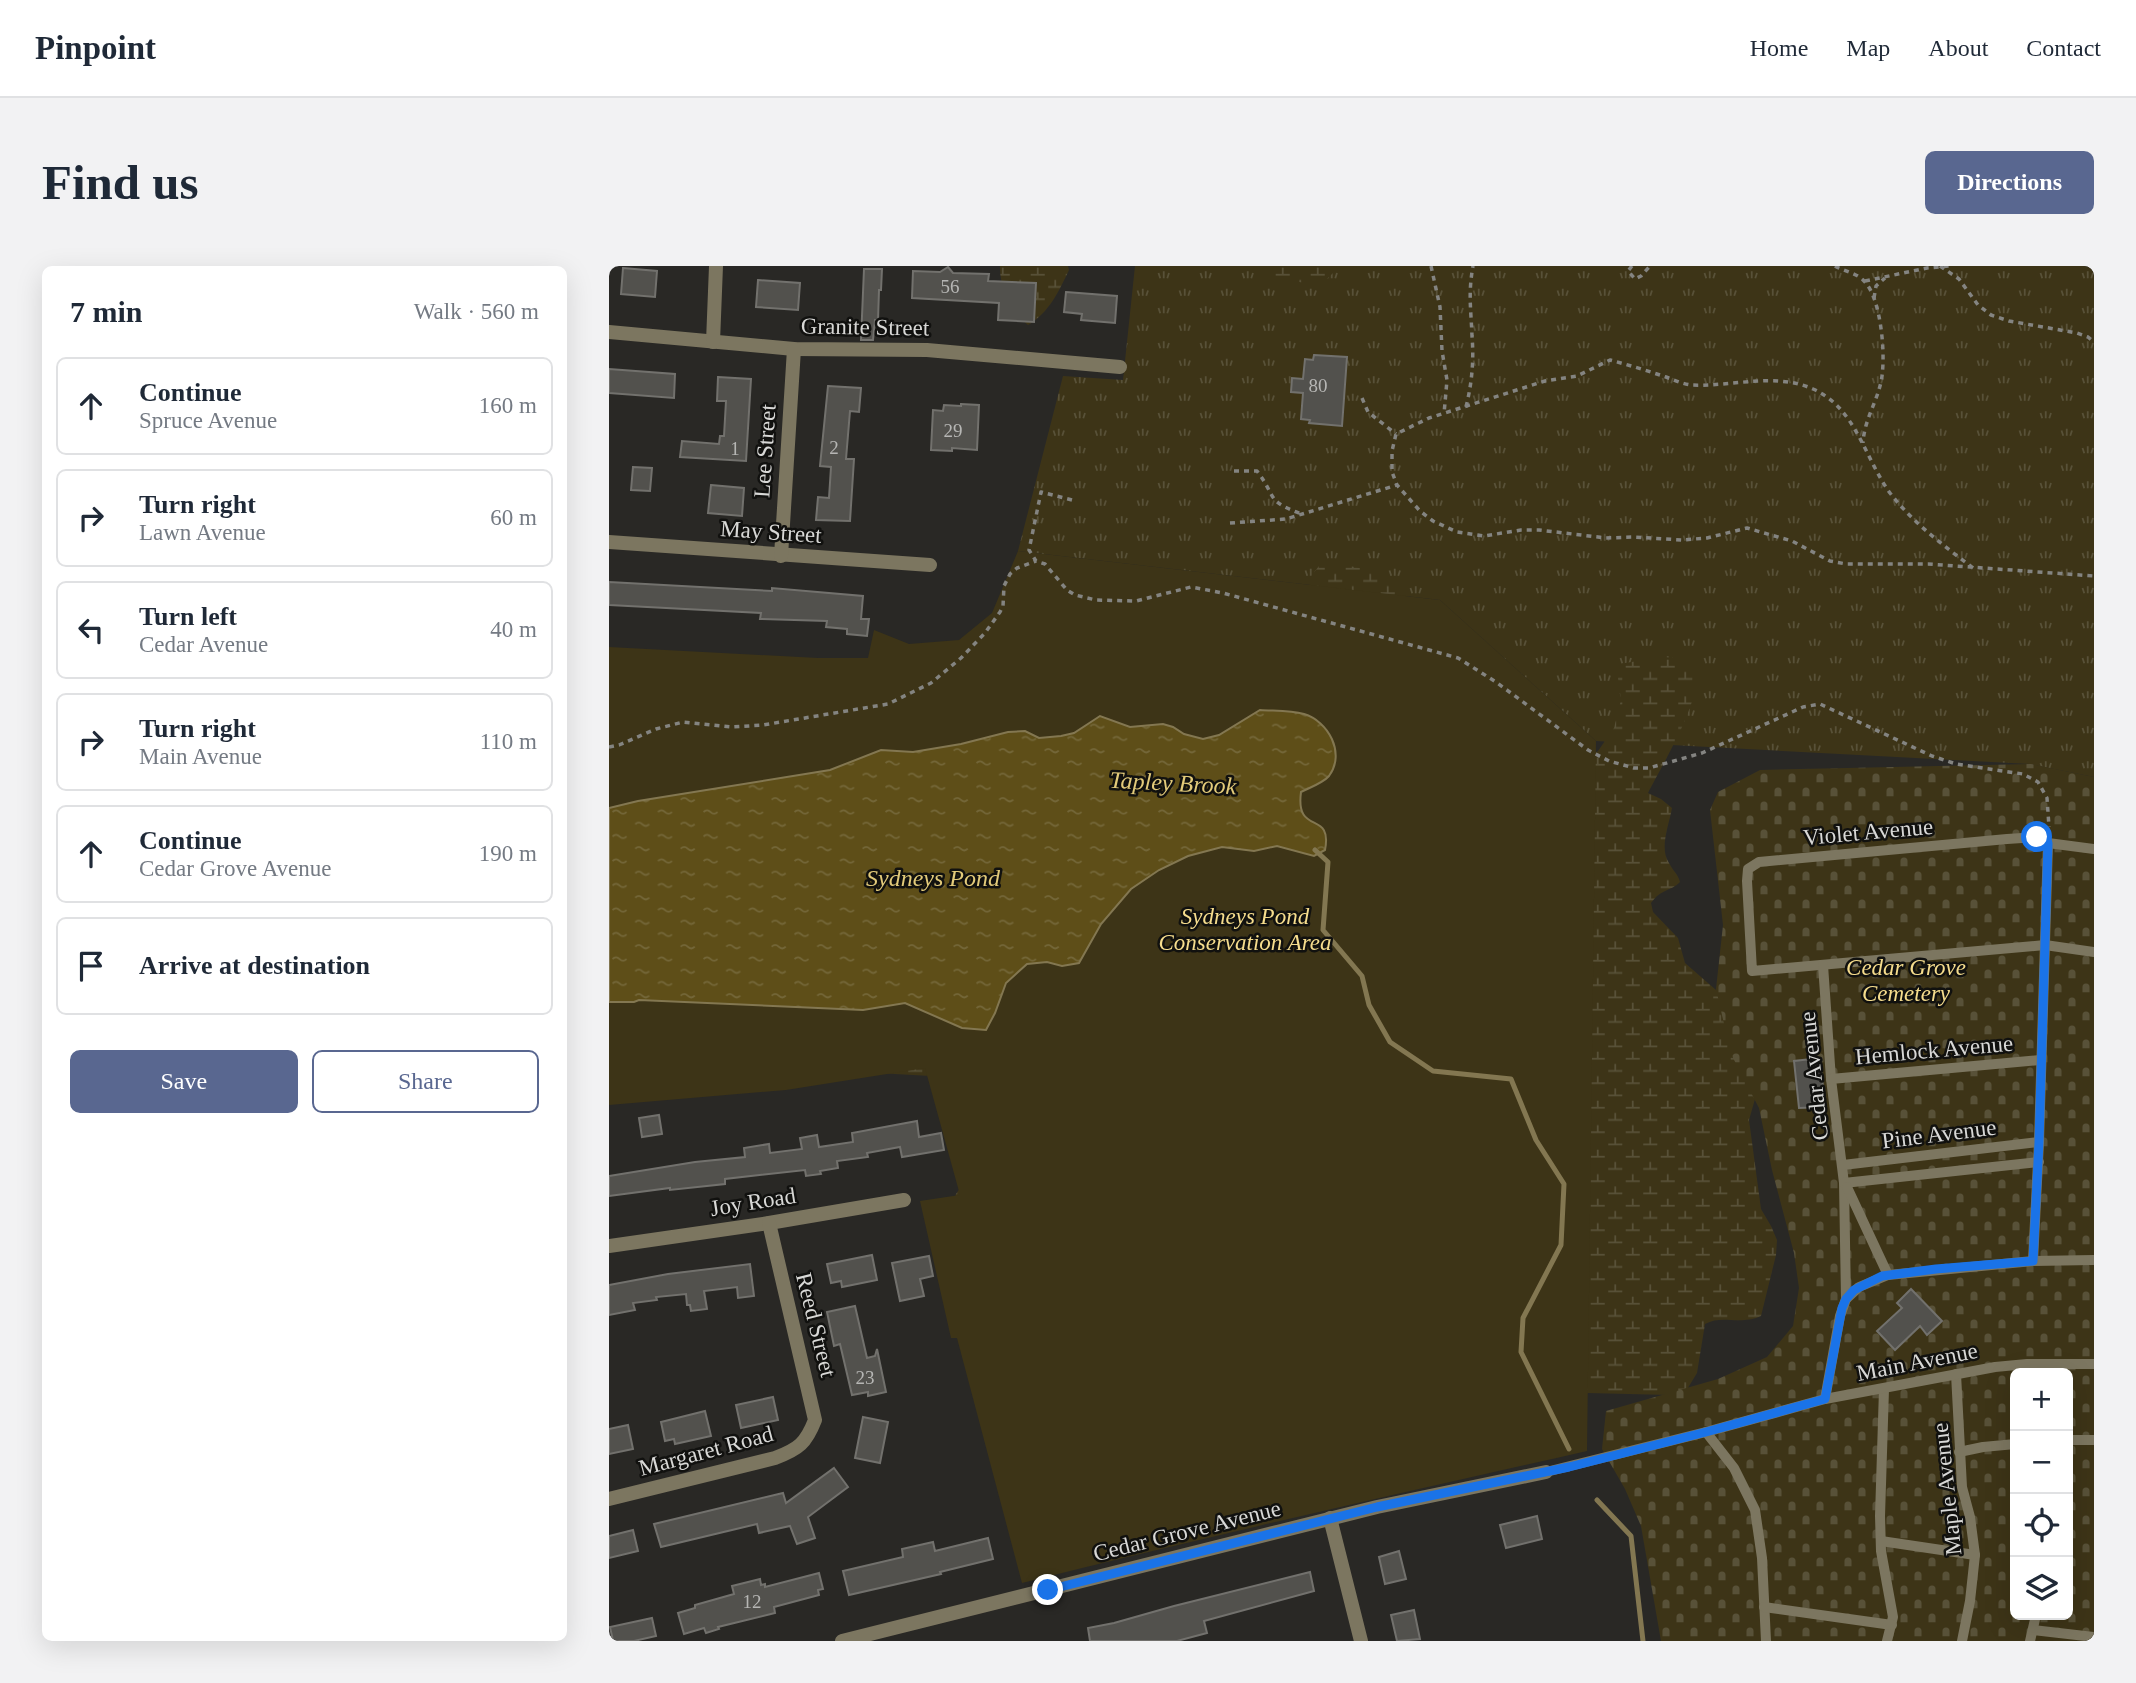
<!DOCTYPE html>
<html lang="en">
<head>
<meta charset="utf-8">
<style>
	body { margin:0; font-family:Georgia,serif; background:#f2f2f3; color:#1f2937 }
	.controls { position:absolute; right:21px; bottom:21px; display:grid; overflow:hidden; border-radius:10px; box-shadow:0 7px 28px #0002 }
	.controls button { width:63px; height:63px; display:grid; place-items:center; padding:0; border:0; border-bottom:2px solid #e0e1e3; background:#fff; color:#1f2937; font:35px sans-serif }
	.stop { position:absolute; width:21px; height:21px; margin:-16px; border:5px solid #1a73e8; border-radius:50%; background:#fff }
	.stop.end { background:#1a73e8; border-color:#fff; box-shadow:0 2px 7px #0008 }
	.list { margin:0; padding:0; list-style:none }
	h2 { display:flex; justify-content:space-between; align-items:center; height:91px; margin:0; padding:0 28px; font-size:30px }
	h2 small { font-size:23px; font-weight:400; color:#747a83 }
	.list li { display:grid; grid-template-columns:46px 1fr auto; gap:21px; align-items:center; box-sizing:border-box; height:98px; margin:0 14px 14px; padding:0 14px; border:2px solid #e0e1e3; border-radius:10px }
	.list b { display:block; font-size:26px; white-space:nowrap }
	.list p { margin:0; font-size:23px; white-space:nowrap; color:#747a83 }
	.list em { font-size:23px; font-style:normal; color:#747a83 }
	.actions { display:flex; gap:14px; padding:21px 28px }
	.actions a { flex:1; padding:16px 0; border:2px solid #596790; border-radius:10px; text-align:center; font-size:24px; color:#596790 }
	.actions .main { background:#596790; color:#fff }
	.icon { flex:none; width:38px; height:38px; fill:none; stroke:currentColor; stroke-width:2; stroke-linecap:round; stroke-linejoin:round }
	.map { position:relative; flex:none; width:1485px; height:1375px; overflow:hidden; border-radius:10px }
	header { display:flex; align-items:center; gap:42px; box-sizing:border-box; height:98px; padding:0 35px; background:#fff; border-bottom:2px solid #e0e1e3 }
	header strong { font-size:33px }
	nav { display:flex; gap:38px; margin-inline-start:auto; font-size:24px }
	.intro { display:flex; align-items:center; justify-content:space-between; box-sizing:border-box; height:168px; padding:0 42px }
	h1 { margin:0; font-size:49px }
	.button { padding:18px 32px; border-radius:10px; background:#596790; color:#fff; font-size:24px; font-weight:700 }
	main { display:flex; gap:42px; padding:0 42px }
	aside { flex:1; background:#fff; border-radius:10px; box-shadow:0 7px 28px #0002 }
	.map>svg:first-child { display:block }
	.grass { fill:url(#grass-tufts) }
	.wetland { fill:url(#wetland-marsh) }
	.cemetery { fill:url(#cemetery-stones); fill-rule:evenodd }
	.park { fill:#3d3417 }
	.water { fill:url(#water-ripples); stroke:#837751; stroke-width:2 }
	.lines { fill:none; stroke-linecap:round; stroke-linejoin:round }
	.stream { stroke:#837751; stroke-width:5 }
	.building { fill:#52514d; stroke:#72716d; stroke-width:2 }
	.path { stroke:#848481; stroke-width:3.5; stroke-dasharray:5 5; stroke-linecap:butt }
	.lane { stroke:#7c7660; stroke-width:10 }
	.street { stroke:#7c7660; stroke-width:14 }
	.route { stroke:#1a73e8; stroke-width:9 }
	.labels { text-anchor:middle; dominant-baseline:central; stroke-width:5; stroke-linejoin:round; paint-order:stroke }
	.number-label { font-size:19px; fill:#b6b6b4 }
	.street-label { font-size:23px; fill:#d8d8d6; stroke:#11110f }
	.park-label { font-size:23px; font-style:italic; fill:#f6dd8d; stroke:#11110f }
	.water-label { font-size:24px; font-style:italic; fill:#e3cb7a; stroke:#11110f }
</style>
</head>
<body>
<header>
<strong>Pinpoint</strong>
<nav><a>Home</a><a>Map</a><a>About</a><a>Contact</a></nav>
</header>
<div class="intro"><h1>Find us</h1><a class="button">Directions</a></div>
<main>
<aside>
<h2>7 min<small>Walk · 560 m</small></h2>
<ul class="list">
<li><svg class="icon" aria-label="ahead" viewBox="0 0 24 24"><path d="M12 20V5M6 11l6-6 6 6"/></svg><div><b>Continue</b><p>Spruce Avenue</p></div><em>160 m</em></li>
<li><svg class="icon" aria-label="right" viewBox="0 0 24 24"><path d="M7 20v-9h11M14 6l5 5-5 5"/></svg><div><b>Turn right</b><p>Lawn Avenue</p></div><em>60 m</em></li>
<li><svg class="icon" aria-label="left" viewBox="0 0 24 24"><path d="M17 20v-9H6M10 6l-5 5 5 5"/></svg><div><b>Turn left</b><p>Cedar Avenue</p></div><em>40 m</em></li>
<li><svg class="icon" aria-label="right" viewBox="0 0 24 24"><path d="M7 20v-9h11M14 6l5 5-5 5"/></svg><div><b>Turn right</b><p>Main Avenue</p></div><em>110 m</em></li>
<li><svg class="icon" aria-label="ahead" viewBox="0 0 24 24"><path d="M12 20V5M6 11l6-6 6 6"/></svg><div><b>Continue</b><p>Cedar Grove Avenue</p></div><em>190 m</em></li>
<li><svg class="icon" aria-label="arrive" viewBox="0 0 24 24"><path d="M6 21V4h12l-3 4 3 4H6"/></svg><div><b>Arrive at destination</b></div></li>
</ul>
<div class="actions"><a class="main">Save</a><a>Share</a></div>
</aside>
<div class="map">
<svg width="1485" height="1375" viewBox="0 0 1485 1375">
	<defs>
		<pattern id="grass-tufts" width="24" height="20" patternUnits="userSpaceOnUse" patternTransform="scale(1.75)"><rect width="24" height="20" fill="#3d3417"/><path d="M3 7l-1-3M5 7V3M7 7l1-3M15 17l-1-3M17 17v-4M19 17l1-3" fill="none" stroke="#585138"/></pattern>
		<pattern id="wetland-marsh" width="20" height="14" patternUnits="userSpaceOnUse" patternTransform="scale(1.75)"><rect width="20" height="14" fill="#3d3417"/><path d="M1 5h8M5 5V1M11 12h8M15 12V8" fill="none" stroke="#585138"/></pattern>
		<pattern id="cemetery-stones" width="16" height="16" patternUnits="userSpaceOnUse" patternTransform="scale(1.75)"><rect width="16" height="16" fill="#3d3417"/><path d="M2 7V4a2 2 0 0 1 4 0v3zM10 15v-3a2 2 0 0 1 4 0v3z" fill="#585138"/></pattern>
		<pattern id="water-ripples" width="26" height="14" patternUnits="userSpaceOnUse" patternTransform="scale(1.75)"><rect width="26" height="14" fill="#5e4e18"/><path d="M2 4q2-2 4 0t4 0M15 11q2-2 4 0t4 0" fill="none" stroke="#746739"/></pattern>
	</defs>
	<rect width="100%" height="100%" fill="#292825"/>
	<polygon class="grass" points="526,0 1485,0 1485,511 1421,498 987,475 831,334 409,285 454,110 514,114"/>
	<g class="wetland">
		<path d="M391 0H459L460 4C450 25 440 47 419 59 403 46 390 21 391 0Z"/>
		<polygon points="649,0 731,0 719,12 700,18 662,10"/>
		<path d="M730 298 756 303 780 313 794 325 825 392 968 500 989 485 1005 462 1012 434 1009 412 1016 397 1055 391 1076 393C1079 397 1084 401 1086 406 1094 433 1052 501 1039 527L1052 533 1063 542C1060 559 1050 582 1060 597 1064 605 1069 608 1071 616 1061 626 1053 622 1042 637L1044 646 1069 672 1076 697 1122 737 1150 819 1140 854 1152 943 1162 960 1168 974 1167 989 1152 1050C1129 1060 1114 1048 1096 1058L1088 1107 1077 1125 1061 1129 979 1127 973 1133 342 946 347 928 360 909 322 810 250 806 697 332 703 309 710 300Z"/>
	</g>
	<path class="cemetery" d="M1422 498 1485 511V1375H1052L1032 1260 1016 1223 993 1183 997 1145 1109 1113 1158 1091 1184 1060 1190 1022 1185 987 1163 904 1150 842 1122 788 1107 723 1114 659 1101 544 1109 526 1151 504ZM1406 1107H1459V1349H1406Z"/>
	<path class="park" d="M409 285 831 334 987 475 978 1185C789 1228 600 1270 413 1317L348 1072H342L311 935 351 929 316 802 177 824 0 839V381L209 392H259L265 364 300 378 350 374 383 347Z"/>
	<path class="water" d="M651 444C666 445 681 444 695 448 719 455 737 487 720 510 714 517 700 522 692 526 686 571 724 543 716 584L705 590 668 580 645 585 613 581 579 590 550 604 522 623 492 658 470 697 453 700 438 696 418 698 397 717 386 747 377 764 353 762 296 737 254 744 30 734 25 736H0V542L29 535 221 504 272 484 304 486 352 478 399 466 416 465 430 472 452 470 465 467 491 450 521 461 554 458 564 461 575 468 594 473 610 469Z"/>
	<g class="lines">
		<g class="stream">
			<polyline points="706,584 719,596 714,664 753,710 760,739 781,776 824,805 902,813 927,874 955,918 952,979 914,1052 912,1086 960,1183"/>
			<polyline points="988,1234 1022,1270 1034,1375"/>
		</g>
	</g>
	<g class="building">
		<polygon points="339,1 344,7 380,8 379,15 427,17 425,56 389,54 390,37 303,32 304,5 331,6"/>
		<polygon points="14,2 48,5 46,31 12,28"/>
		<polygon points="255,3 273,3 272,24 270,24 269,55 266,54 264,74 252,74"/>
		<polygon points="149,14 191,17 189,44 147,41"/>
		<polygon points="457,26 508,30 506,57 472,54 473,48 455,46"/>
		<polygon points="705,89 738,91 733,160 700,157 701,154 692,153 694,127 682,126 683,112 694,113 696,93 704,94"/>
		<polygon points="0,103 66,108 65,132 0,127"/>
		<polygon points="109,111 142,113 137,195 71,191 73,175 110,178 111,170 115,170 117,135 108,135"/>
		<polygon points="219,120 252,122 250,146 241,145 237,193 245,193 241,255 207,254 209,231 220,232 222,201 211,200"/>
		<polygon points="352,138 370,139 368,184 343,182 343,185 322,184 324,144 334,145 335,139 352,140"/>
		<polygon points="24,201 43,202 41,225 22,224"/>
		<polygon points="102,219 135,222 133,250 99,247"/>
		<polygon points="0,316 163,325 163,322 254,330 252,353 260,353 258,370 238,368 238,363 217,361 218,355 151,353 152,347 0,339"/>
		<polygon points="1211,792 1216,841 1190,842 1185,795"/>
		<polygon points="50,849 53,868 33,871 30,852"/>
		<polygon points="308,855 310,871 332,867 335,884 293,891 291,881 258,887 259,891 228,895 229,902 211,905 212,908 197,910 196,904 116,913 116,918 61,924 61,922 0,930 0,910 86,896 136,891 135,882 160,878 161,887 193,883 191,872 208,869 210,881 244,876 243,867"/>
		<polygon points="263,989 268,1014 233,1021 232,1015 222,1017 218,998"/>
		<polygon points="320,990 324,1010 311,1013 315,1030 291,1035 283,997"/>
		<polygon points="141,998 145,1030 129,1032 128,1021 95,1025 98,1043 82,1045 81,1039 78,1039 77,1028 47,1031 48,1034 24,1037 26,1044 0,1049 0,1019 59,1008"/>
		<polygon points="1302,1023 1333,1055 1318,1069 1311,1060 1286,1084 1268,1065 1293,1042 1288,1037"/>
		<polygon points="246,1040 258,1092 266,1090 268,1083 277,1126 259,1130 259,1126 243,1129 231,1078 225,1080 218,1046"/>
		<polygon points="164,1131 169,1154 132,1162 127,1139"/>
		<polygon points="96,1145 102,1170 66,1178 65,1173 56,1175 52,1156"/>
		<polygon points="254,1151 279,1156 271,1197 246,1192"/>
		<polygon points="19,1159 24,1183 0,1188 0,1163"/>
		<polygon points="225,1202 239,1221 199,1251 206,1272 188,1278 181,1260 150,1267 148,1258 52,1281 45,1258 174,1227 177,1237"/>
		<polygon points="928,1250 933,1273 897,1282 891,1259"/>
		<polygon points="24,1264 29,1285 0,1292 0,1270"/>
		<polygon points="379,1272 384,1293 331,1306 332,1308 240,1329 234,1305 294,1291 293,1283 324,1276 326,1285"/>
		<polygon points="790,1285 797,1313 776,1318 770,1291"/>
		<polygon points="701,1306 705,1325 595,1355 598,1367 568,1375 481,1375 479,1362 505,1357 565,1340"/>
		<polygon points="210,1307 214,1323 209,1324 210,1329 165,1341 166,1347 109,1361 110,1363 97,1367 95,1362 75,1368 69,1347 86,1342 86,1339 125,1328 123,1320 151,1313 152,1319 156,1318 156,1321"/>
		<polygon points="805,1344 811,1373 788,1375 782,1349"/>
		<polygon points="43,1352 47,1370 25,1375 4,1375 1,1361"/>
	</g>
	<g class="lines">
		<g class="path">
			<polyline points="822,0 831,41 833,85 838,114 835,148"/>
			<polyline points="1023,0 1019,5 1026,13 1032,10 1041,0"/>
			<path d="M1226 0C1234 5 1248 7 1255 15 1273 32 1278 97 1271 120 1266 139 1255 156 1254 177"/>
			<polyline points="1331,0 1350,13 1369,39 1382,49 1400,55 1468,67 1479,71 1485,76"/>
			<polyline points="1256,15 1318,2 1340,0"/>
			<polyline points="1265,32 1267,20 1276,12"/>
			<polyline points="753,132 759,146 787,168"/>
			<path d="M857 141C863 117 865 94 863 70 862 43 859 28 864 0"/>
			<path d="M625 205H648C668 231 656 235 693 248"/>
			<polyline points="463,234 432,226 420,284 427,295 436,298 458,324 466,329 487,334 527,335 582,321 614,327 849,392 887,416 979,484 1000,495 1025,502 1040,502 1093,487 1194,441 1211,438 1323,490 1347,498 1414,508 1429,516 1438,532 1440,561"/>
			<polyline points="621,257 677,253 788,219"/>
			<path d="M1364 302C1334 279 1304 257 1281 227 1255 191 1247 142 1204 123 1166 106 1122 121 1082 119 1074 118 1065 114 1057 111 1039 105 1020 99 1001 94L968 110 936 115 820 152 787 168 783 185V206L788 219 811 245 824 255 848 266 875 270 912 264H930L997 272 1025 271 1073 274 1098 272 1138 262 1183 275 1221 295 1237 298H1319L1485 310"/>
			<polyline points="0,481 10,479 47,463 74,456 123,461 154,459 279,438 322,417 352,392 376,367 391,346 394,340 395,320 401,308 408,302 427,295"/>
		</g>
		<g class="lane">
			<polyline points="1485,583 1439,577 1430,571 1398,573 1150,596 1139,603 1138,615 1143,705 1436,679 1485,686"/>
			<polyline points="1214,699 1222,813 1235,917 1237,1033 1231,1050 1216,1133"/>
			<polyline points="1222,813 1431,794"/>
			<polyline points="1234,899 1430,876"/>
			<polyline points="1235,917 1430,896"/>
			<polyline points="1238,921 1279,1009"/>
			<polyline points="1424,995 1430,876 1439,577"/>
			<polyline points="1237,1033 1250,1021 1279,1009 1424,995 1485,994"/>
			<polyline points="1347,1108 1353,1221 1361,1251 1366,1289 1361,1335 1353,1375"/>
			<polyline points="1275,1123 1271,1250 1272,1285 1284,1351 1278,1375"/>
			<polyline points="1097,1166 1125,1202 1146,1244 1153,1292 1157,1375"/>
			<polyline points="1459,1174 1485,1174"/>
			<polyline points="1350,1186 1374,1181 1406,1178"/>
			<polyline points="937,1206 1097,1166 1216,1133 1386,1101 1418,1098 1485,1098"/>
			<polyline points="1272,1275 1366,1289"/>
			<polyline points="1155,1341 1283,1359"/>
			<polyline points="1424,1364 1485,1371"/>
			<polyline points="1421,1375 1427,1349"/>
		</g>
		<g class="street">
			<polyline points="0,66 185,83 318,84 511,101"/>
			<polyline points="104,76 107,0"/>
			<polyline points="0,276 321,299"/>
			<polyline points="172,290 185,83"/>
			<polyline points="0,980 160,957 295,934"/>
			<path d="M0 1233 166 1192C190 1183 197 1177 206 1154L160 957"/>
			<polyline points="721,1252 752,1375"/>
			<polyline points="233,1375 768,1241 937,1206"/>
		</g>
	</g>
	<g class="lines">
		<polyline class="route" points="439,1324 768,1241 960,1201 1097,1166 1216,1133 1233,1042 1237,1033 1245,1024 1273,1010 1327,1003 1424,995 1430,876 1439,577 1428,571"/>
	</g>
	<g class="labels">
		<g class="number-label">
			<text x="341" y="20">56</text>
			<text x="709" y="119">80</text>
			<text x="344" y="164">29</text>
			<text x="225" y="181">2</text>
			<text x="126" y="182">1</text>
			<text x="256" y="1111">23</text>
			<text x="143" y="1335">12</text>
		</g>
		<g class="street-label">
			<text transform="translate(256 61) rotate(1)">Granite Street</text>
			<text transform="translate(156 185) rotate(-86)">Lee Street</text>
			<text transform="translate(162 266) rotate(4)">May Street</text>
			<text transform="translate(1259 566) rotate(-5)">Violet Avenue</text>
			<text transform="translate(1325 784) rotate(-5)">Hemlock Avenue</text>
			<text transform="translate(1205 810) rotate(-96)">Cedar Avenue</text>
			<text transform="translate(1330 868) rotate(-7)">Pine Avenue</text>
			<text transform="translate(144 936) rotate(-9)">Joy Road</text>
			<text transform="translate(207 1059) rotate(76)">Reed Street</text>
			<text transform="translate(1308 1096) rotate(-11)">Main Avenue</text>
			<text transform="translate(97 1185) rotate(-15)">Margaret Road</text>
			<text transform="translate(1338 1223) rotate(-96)">Maple Avenue</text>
			<text transform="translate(578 1265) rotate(-14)">Cedar Grove Avenue</text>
		</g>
		<g class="park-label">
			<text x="636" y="650">Sydneys Pond<tspan x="636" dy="26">Conservation Area</tspan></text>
			<text x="1297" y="701">Cedar Grove<tspan x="1297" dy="26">Cemetery</tspan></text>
		</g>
		<g class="water-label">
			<text transform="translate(564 517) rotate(3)">Tapley Brook</text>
			<text x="324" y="612">Sydneys Pond</text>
		</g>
	</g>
</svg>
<div class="controls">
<button>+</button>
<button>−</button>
<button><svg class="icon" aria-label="locate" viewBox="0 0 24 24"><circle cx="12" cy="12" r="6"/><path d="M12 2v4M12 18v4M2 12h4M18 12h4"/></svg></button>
<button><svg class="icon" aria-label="layers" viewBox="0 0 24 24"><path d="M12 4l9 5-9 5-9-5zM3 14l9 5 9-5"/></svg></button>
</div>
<div class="stop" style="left:1428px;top:571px"></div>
<div class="stop end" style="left:439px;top:1324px"></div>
</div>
</main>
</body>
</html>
